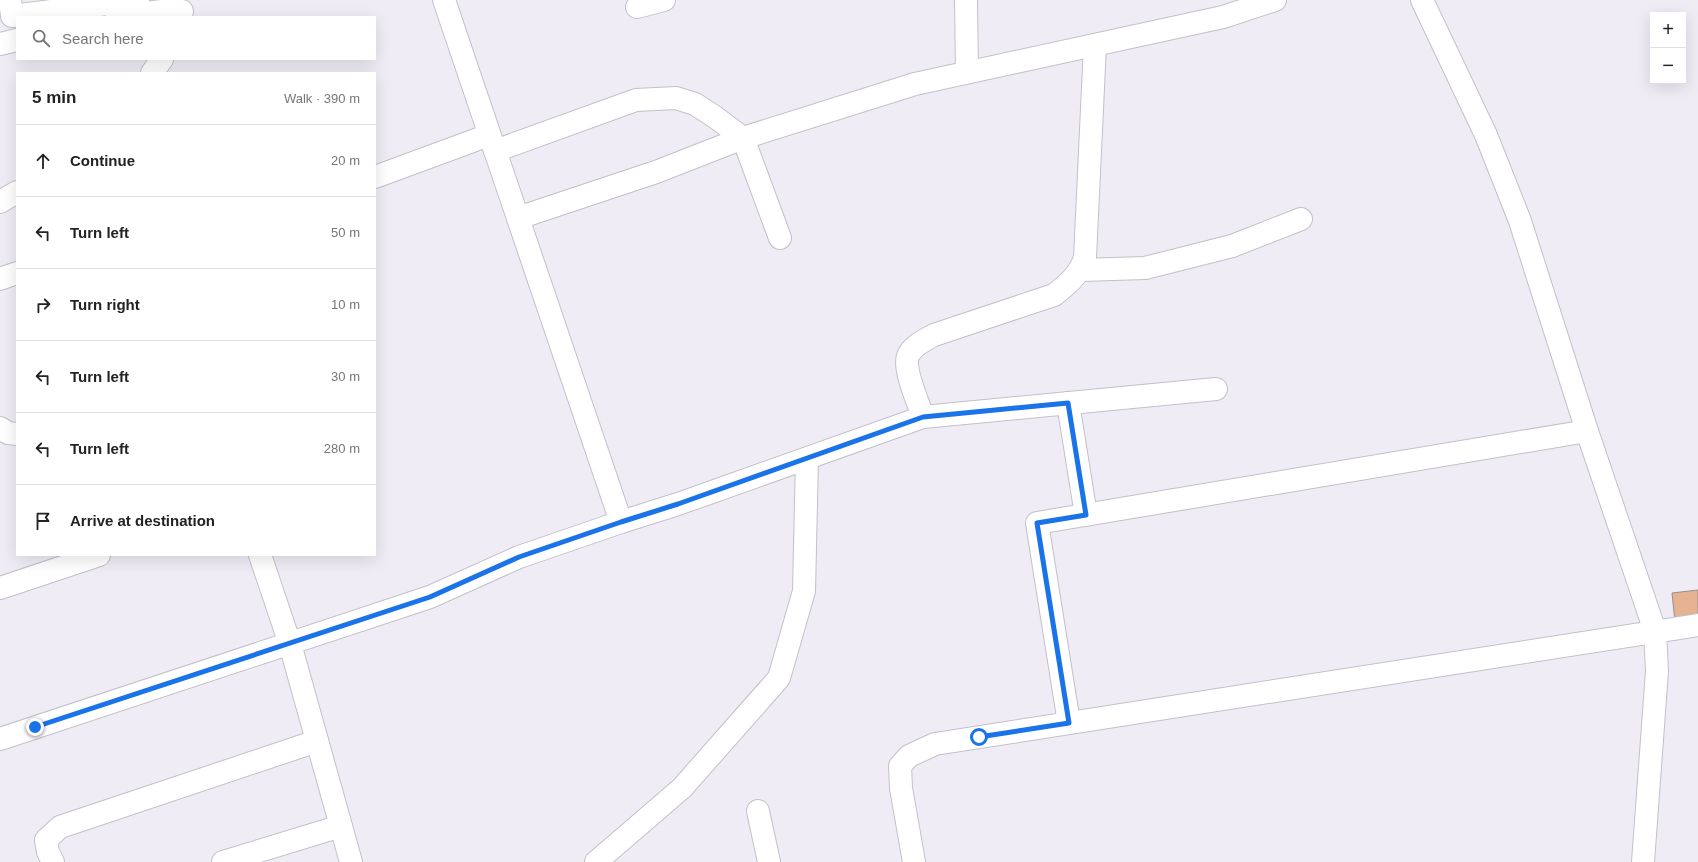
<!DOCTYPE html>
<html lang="en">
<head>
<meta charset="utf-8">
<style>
	body { margin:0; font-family:Arial,sans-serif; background:#f6f6f6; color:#222 }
	.controls { position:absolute; right:12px; top:12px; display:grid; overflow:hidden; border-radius:0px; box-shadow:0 4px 16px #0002 }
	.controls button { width:36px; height:36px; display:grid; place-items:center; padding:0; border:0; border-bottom:1px solid #e0e0e0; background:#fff; color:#222; font:20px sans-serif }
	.stop { position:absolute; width:12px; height:12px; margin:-9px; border:3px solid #1a73e8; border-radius:50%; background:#fff }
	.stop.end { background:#1a73e8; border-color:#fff; box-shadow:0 1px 4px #0008 }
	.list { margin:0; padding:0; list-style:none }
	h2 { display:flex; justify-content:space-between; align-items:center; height:52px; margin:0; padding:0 16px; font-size:17px }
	h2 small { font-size:13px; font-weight:400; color:#767676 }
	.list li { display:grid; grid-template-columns:26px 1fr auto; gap:12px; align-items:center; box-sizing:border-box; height:72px; padding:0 16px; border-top:1px solid #e0e0e0 }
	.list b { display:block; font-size:15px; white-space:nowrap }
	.list em { font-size:13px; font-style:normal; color:#767676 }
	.icon { flex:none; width:22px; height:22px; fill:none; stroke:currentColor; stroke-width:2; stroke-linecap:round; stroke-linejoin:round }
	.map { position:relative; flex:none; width:1698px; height:862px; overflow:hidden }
	.search { position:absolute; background:#fff; box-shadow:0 4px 16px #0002; left:16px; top:16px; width:360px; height:44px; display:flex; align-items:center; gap:10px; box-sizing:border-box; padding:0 14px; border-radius:0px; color:#767676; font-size:15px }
	.panel { position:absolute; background:#fff; box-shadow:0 4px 16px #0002; left:16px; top:72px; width:360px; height:484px; border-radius:0px }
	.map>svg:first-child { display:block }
	.building { fill:#e5b292; stroke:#978e89 }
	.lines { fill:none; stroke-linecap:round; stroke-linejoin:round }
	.street-casing { stroke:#c2c0c9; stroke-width:24 }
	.street { stroke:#fff; stroke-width:22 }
	.route { stroke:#1a73e8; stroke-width:5 }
</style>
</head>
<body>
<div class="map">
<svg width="1698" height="862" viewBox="0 0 1698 862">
	<rect width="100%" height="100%" fill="#efecf6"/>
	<polygon class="building" points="1698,590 1698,619 1675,622 1672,593"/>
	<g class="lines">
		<g class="street-casing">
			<g id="street">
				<polyline points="10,0 12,16 138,0"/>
				<polyline points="444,0 621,522"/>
				<polyline points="966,0 967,72"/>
				<polyline points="1422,0 1486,135 1520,221 1587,431 1655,631 1657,671 1643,862"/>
				<polyline points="637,7 664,0"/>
				<polyline points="117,16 171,10 182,11 181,17"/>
				<polyline points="0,44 17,40"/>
				<polyline points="152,73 162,59"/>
				<polyline points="495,151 636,100 676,98 695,104 715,117 743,138 780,238"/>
				<polyline points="375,177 489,135"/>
				<polyline points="0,202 17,192"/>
				<polyline points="518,218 656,172 743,138 915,84 1223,17 1275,0"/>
				<polyline points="1081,270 1145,268 1232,246 1301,219"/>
				<polyline points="0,279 17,273"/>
				<polyline points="1068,403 1086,515"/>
				<path d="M923 417C919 404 903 370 908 356 912 346 925 340 934 335L1054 295C1068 284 1079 275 1085 258L1095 45"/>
				<polyline points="0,428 8,433 17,434"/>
				<polyline points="260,555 290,644 351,862"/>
				<polyline points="0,588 99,555"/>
				<polyline points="1069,723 1037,523 1587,431"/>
				<polyline points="0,739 430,597 519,557 621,522 678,504 923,417 1216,389"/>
				<polyline points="758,811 769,862"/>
				<polyline points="53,862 48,852 46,840 60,827 317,741"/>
				<polyline points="223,862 341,826"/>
				<polyline points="596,862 682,788 779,678 804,591 807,459"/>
				<polyline points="914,862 901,788 900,766 909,756 935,744 1698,625"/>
			</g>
		</g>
		<use href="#street" class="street"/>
	</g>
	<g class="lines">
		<polyline class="route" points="35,727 430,597 519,557 621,522 678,504 923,417 1068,403 1086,515 1037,523 1069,723 979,737"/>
	</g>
</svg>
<div class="controls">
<button>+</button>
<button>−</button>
</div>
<div class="stop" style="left:979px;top:737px"></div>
<div class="stop end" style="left:35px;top:727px"></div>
<div class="search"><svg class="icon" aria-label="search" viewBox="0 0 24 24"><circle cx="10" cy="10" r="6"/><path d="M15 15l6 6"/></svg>Search here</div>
<section class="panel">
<h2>5 min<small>Walk · 390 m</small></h2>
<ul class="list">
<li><svg class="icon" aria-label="ahead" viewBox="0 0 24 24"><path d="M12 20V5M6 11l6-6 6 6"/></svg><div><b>Continue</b></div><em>20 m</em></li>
<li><svg class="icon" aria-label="left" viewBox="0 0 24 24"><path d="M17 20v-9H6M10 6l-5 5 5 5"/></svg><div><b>Turn left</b></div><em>50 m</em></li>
<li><svg class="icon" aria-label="right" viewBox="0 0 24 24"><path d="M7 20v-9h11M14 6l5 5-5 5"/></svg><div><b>Turn right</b></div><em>10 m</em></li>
<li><svg class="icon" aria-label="left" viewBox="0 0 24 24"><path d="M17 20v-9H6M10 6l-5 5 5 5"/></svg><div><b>Turn left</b></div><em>30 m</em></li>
<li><svg class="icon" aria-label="left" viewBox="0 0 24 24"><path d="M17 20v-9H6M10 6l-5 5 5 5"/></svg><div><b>Turn left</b></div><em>280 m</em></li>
<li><svg class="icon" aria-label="arrive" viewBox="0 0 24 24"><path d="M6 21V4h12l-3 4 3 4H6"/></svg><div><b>Arrive at destination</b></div></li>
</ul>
</section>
</div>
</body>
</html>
